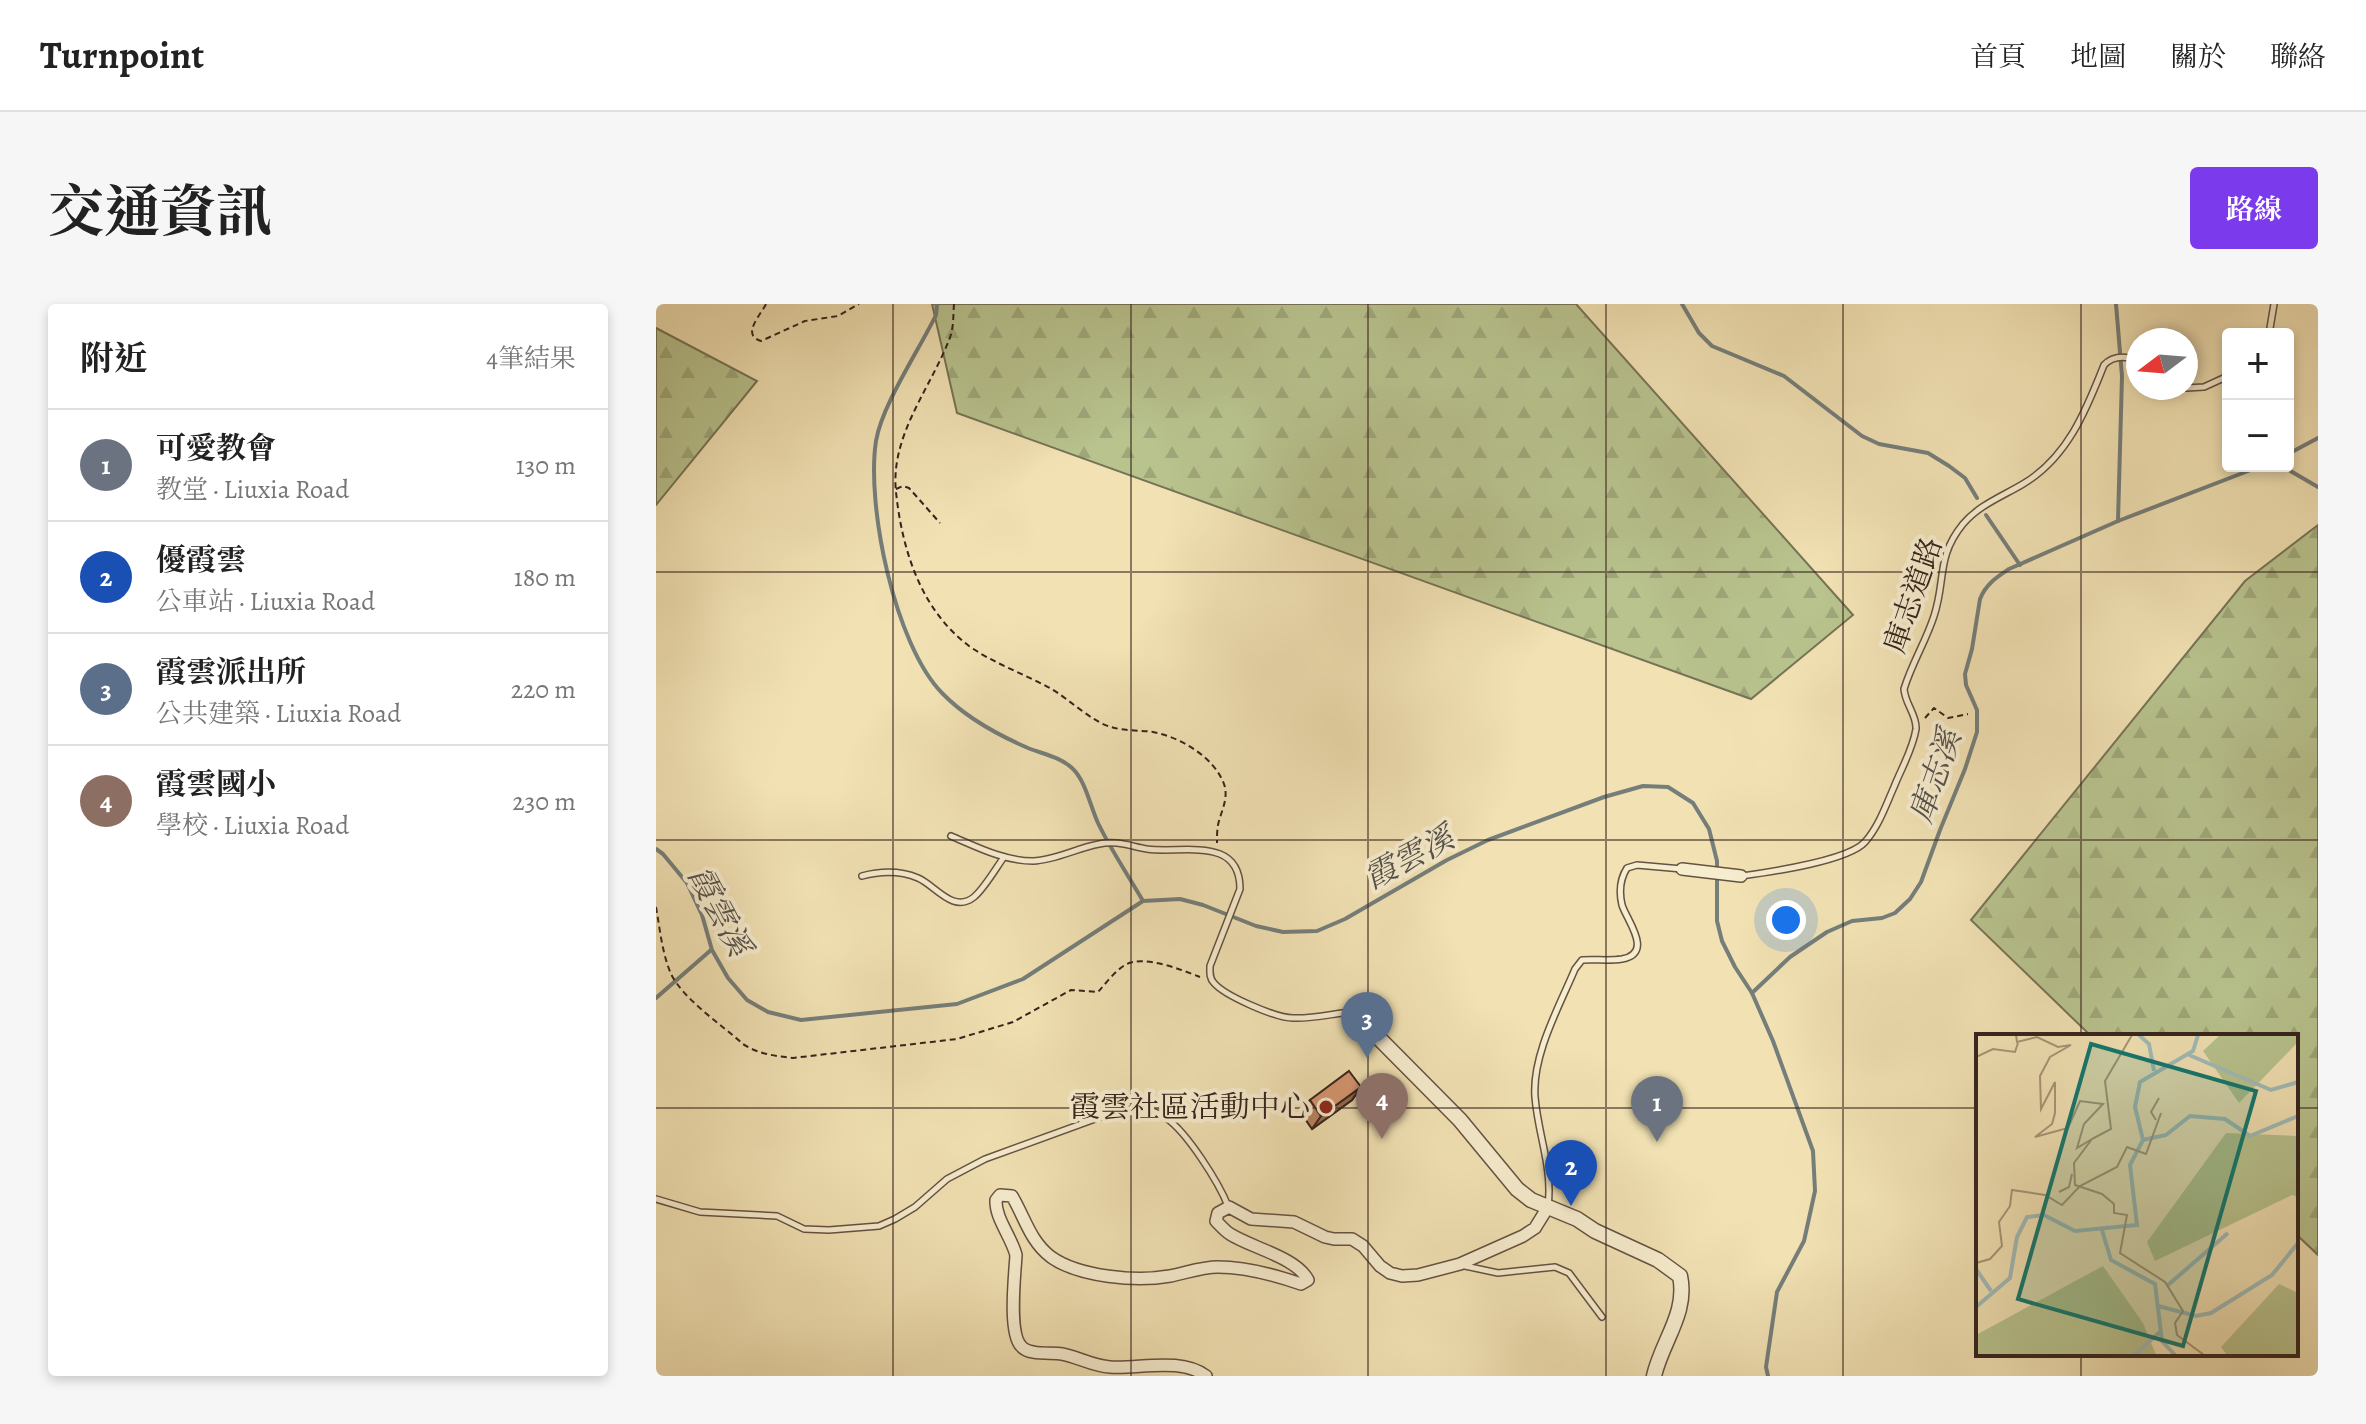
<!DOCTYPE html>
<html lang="zh-TW">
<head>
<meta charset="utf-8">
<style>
	body { margin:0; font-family:Alegreya,"Noto Serif TC",serif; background:#f6f6f6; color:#222 }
	.controls { position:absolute; right:24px; top:24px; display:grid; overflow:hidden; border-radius:8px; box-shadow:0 4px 12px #0003 }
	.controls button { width:72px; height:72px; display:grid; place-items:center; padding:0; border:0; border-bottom:2px solid #e0e0e0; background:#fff; color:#222; font:40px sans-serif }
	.compass { position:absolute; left:1470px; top:24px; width:72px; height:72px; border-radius:50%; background:#fff; box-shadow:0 4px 12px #0003; rotate:254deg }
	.you { position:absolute; left:1130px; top:616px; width:28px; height:28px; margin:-20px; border:6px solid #fff; border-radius:50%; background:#1a73e8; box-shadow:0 0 0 12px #1a73e833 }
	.badge { display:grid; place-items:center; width:52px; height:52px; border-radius:50%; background:#7c3aed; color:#fff; font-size:26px; font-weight:700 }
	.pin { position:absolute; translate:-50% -66px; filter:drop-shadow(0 2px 4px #0008) }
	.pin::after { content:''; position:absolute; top:42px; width:28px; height:24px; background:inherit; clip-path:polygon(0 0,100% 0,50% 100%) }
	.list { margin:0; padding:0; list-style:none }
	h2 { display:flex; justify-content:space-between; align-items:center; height:104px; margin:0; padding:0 32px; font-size:34px }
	h2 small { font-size:26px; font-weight:400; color:#767676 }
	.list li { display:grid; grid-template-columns:52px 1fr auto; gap:24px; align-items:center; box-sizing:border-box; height:112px; padding:0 32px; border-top:2px solid #e0e0e0 }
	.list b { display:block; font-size:30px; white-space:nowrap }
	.list p { margin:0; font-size:26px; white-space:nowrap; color:#767676 }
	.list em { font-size:26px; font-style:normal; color:#767676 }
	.map { position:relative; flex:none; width:1662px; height:1072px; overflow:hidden; border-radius:8px }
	header { display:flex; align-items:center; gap:48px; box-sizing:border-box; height:112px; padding:0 40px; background:#fff; border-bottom:2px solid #e0e0e0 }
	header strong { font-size:38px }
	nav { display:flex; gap:44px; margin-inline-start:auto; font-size:28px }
	.intro { display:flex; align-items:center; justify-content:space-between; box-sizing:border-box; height:192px; padding:0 48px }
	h1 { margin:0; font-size:56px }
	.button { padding:20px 36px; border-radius:8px; background:#7c3aed; color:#fff; font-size:28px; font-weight:700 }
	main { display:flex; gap:48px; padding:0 48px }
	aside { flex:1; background:#fff; border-radius:8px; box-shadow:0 4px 12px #0003 }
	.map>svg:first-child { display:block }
	.forest { fill:url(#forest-firs); stroke:#767356; stroke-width:2 }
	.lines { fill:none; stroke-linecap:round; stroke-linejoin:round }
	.stream { stroke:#757e7a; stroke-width:4 }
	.service-casing { stroke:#645242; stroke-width:8 }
	.minor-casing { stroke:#645242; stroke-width:14 }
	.tertiary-casing { stroke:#645242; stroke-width:17 }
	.path { stroke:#35231d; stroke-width:2; stroke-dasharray:6 4; stroke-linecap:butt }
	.service { stroke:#f6ecce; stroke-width:5 }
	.minor { stroke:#f6ecce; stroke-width:11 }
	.tertiary { stroke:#f6ecce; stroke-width:14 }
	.wall { fill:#b98261; stroke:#35231d; stroke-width:2 }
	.shaded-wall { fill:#966a4f; stroke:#35231d; stroke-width:2 }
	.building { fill:#d79771; stroke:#35231d; stroke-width:2 }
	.grid { fill:none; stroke:#35231d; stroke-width:2; stroke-opacity:0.55 }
	.poi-dot { fill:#8f2418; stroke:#f6ecce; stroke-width:3 }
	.labels { text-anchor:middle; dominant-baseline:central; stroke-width:8; stroke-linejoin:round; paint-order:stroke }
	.street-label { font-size:30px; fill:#35231d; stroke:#f6ecce }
	.poi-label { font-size:30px; fill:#35231d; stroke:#f6ecce; text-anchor:end }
	.water-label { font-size:32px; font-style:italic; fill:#55514c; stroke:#f6ecce }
	.inset-river { fill:none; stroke:#a0bbb8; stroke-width:4 }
	.inset-road { fill:none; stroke:#a69577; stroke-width:2 }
	.view { fill:#0f766e; fill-opacity:0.15; stroke:#0f766e; stroke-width:4 }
	.inset-edge { fill:none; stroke:#35231d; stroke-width:4 }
</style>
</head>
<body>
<header>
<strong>Turnpoint</strong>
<nav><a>首頁</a><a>地圖</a><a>關於</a><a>聯絡</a></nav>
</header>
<div class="intro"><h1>交通資訊</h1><a class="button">路線</a></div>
<main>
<aside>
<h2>附近<small>4筆結果</small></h2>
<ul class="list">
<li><span class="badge" style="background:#6b7280">1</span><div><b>可愛教會</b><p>教堂 · Liuxia Road</p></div><em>130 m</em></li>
<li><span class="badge" style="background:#1a4fb4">2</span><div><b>優霞雲</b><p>公車站 · Liuxia Road</p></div><em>180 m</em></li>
<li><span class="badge" style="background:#5c6f8a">3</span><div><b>霞雲派出所</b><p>公共建築 · Liuxia Road</p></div><em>220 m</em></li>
<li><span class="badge" style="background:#8d6e63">4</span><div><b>霞雲國小</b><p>學校 · Liuxia Road</p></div><em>230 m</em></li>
</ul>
</aside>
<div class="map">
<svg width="1662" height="1072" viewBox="0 0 1662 1072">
	<defs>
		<pattern id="forest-firs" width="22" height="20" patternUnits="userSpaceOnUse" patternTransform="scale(2)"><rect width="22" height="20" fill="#b8c38e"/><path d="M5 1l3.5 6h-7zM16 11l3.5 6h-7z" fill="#9fa77a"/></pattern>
	</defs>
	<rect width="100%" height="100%" fill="#f1e1b3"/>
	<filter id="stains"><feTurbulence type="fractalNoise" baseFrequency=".0025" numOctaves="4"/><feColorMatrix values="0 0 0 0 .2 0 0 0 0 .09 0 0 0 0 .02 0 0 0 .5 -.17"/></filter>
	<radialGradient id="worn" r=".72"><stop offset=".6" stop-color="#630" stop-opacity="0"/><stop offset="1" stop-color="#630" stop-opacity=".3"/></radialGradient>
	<g class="forest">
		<polygon points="276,0 920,0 1197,311 1095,395 301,109"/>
		<polygon points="0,24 101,77 0,201"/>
		<polygon points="1662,221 1662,951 1640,930 1640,732 1435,732 1315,616 1589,277"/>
	</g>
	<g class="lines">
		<g class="stream">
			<path d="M281 0 280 11C263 46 226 101 220 137 210 202 239 341 286 389 309 413 342 431 372 444 387 450 404 453 416 464 430 477 434 502 442 519 455 546 472 571 487 597"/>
			<polyline points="1026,0 1043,29 1056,42 1128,72 1206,132 1223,140 1272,149 1293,162 1309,174 1321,194"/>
			<polyline points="1460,0 1466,72 1462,217"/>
			<polyline points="1632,150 1662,134"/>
			<polyline points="1626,162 1662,183"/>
			<polyline points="1330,211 1364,261"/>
			<polyline points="0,545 7,550 31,579 46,611 56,646 72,674 91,696 112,708 145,716 301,700 367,675 487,597 524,595 547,601 600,622 627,628 661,627 689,615 791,556 832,536 948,493 987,482 1012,483 1037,499 1053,525 1061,557 1061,617 1066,637 1079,663 1096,689 1117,737 1157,847 1159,887 1148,937 1121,988 1110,1063 1112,1072"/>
			<path d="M1096 689 1134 653 1171 628 1196 617 1226 614 1239 609 1254 595 1265 578 1284 526 1309 465 1321 428V406L1310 381 1309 370 1316 345 1324 295C1330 280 1341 273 1353 265L1462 217 1605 162"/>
			<polyline points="0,694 55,646"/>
		</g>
		<g class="service-casing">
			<g id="service">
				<polyline points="1613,30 1618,0"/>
				<polyline points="1530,84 1548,83 1572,72"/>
				<path d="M295 532C321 543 348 557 377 557 400 556 421 544 443 540 460 536 474 542 491 545 526 550 584 531 584 585L554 662C554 668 553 674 558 679 569 692 620 714 637 714 656 715 675 710 694 708"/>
				<path d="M206 572C225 567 245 567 262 574 279 581 297 610 318 593 328 585 340 564 348 553"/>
				<path d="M1086 572C1114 568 1192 557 1209 538 1223 522 1230 501 1238 483 1245 465 1257 445 1260 425 1261 411 1249 400 1248 385 1256 359 1270 337 1278 312 1290 276 1280 253 1307 220 1323 201 1347 192 1367 180 1411 154 1430 107 1448 61 1457 51 1470 52 1482 56"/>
				<path d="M0 895 44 908 121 912 148 925 173 926 223 922 239 915 259 903 291 875 329 855 461 807C478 804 495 803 510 814 531 828 563 879 572 902"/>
				<path d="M892 902C897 864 882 831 879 793 876 751 903 703 919 665L926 656C939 655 953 657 966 655 998 649 971 617 966 601 963 588 964 575 971 564L981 561 1026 565"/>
				<polyline points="809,962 842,969 899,963 913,969 946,1013"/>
			</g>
		</g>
		<g class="minor-casing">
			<g id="minor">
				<polyline points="1026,565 1085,572"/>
				<path d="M550 1072C525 1053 483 1065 454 1063 437 1062 422 1053 406 1050 395 1048 373 1052 365 1042 352 1028 359 970 360 951 355 932 339 914 340 896L344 891 356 892C369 914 374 937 395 953 423 973 481 978 514 972 530 969 545 963 562 963 590 963 619 971 645 980L652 976C640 953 596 944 574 930 569 927 564 921 560 917L562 909 573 903 595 915 638 918 669 933 678 935H696L707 942 724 962 734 969 746 972 762 971 804 960 867 932 879 924 892 903"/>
			</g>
		</g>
		<g class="tertiary-casing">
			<path id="tertiary" d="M696 707 804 816 861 885 875 896 921 915 939 927 1002 956 1024 972C1032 1009 1006 1037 998 1072"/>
		</g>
		<g class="path">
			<path d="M110 0C104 12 85 31 105 37L149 17 182 12 203 0"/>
			<path d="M298 0C297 12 298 25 293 36 274 85 234 132 240 188 246 246 265 306 313 342 337 359 368 370 394 384 413 395 436 418 455 423 468 427 483 426 497 428 524 433 558 453 568 480 573 495 565 507 562 521 561 526 561 533 561 539"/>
			<polyline points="240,185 247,182 253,184 284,219"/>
			<polyline points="1269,414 1278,404 1292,414 1312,410"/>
			<path d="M0 603C4 625 6 649 15 670 28 696 66 721 87 740 102 750 119 752 137 754L301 735 357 718 415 686 442 688C450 679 459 667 469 661 487 650 526 666 544 673"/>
		</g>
		<use href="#service" class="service"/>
		<use href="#minor" class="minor"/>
		<use href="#tertiary" class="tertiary"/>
	</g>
	<polygon class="wall" points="705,783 696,796 656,825 645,809 654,796"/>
	<polygon class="shaded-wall" points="705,783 696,796 656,825 665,812"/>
	<polygon class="building" points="693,767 705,783 665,812 654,796"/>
	<path class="grid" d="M237 0V1072M475 0V1072M712 0V1072M950 0V1072M1187 0V1072M1425 0V732M0 268H1662M0 536H1662M0 804H1322M1640 804H1662M1425 1050V1072"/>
	<circle class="poi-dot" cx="670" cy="803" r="8"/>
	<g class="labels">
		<g class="street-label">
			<text transform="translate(1257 291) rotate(-71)">庫志道路</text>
		</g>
		<g class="poi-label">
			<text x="654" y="803">霞雲社區活動中心</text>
		</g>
		<g class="water-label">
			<text transform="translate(1279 472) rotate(-71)">庫志溪</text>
			<text transform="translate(753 553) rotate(-28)">霞雲溪</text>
			<text transform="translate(64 607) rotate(62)">霞雲溪</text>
		</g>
	</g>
	<g transform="translate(1320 730)">
		<rect width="322" height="322" fill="#f1e1b3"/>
		<path d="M244 1H322V8L263 69 227 17ZM250 99 322 102V163L316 161 179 227 171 208ZM127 232 167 289 180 321H0V301ZM303 250 322 259V321H251L245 313Z" fill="#b8c38e"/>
		<path class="inset-river" d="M163 1 173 10 178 37M213 21 295 56 322 48M167 106 190 101 214 82 249 85 274 102 322 82M126 196 135 226 179 250 186 307 199 321M0 235 15 257M192 251 252 199M182 272 220 282 235 279 296 241 322 209M0 273 34 244 41 203 51 183 68 181 99 197 161 191 154 131 167 106 159 73 164 48 217 17 222 1M158 321 184 298"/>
		<path class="inset-road" d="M40 1 41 8 61 3 82 13 95 11 74 23 64 42 65 75 79 48V79L76 90 59 103 92 94 104 67 127 70 108 90 101 114 116 105 98 129 99 151 126 160 138 170V179L151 181 144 219 189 248 207 277 199 289 201 301 228 321M0 23 17 15 39 18 42 9M180 86 175 78 183 64M116 105 135 95 129 47 156 1M83 158 93 153 96 140M0 229 14 225 26 212 23 188 34 172 36 156 69 161 86 171 104 152 141 133 151 113 170 120 185 79"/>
		<path class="view" d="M115 10 280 57 207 312 42 265Z"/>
		<rect width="322" height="322" class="inset-edge"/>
	</g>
	<rect width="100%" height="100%" filter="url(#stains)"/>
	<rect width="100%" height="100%" fill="url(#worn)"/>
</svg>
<div class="controls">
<button>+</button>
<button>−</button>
</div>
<svg class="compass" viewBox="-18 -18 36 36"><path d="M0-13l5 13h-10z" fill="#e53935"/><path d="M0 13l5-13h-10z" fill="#767676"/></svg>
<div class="you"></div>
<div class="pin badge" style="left:1001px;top:838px;background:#6b7280">1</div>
<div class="pin badge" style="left:915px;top:902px;background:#1a4fb4">2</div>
<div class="pin badge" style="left:711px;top:754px;background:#5c6f8a">3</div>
<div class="pin badge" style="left:726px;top:835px;background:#8d6e63">4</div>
</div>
</main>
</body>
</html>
